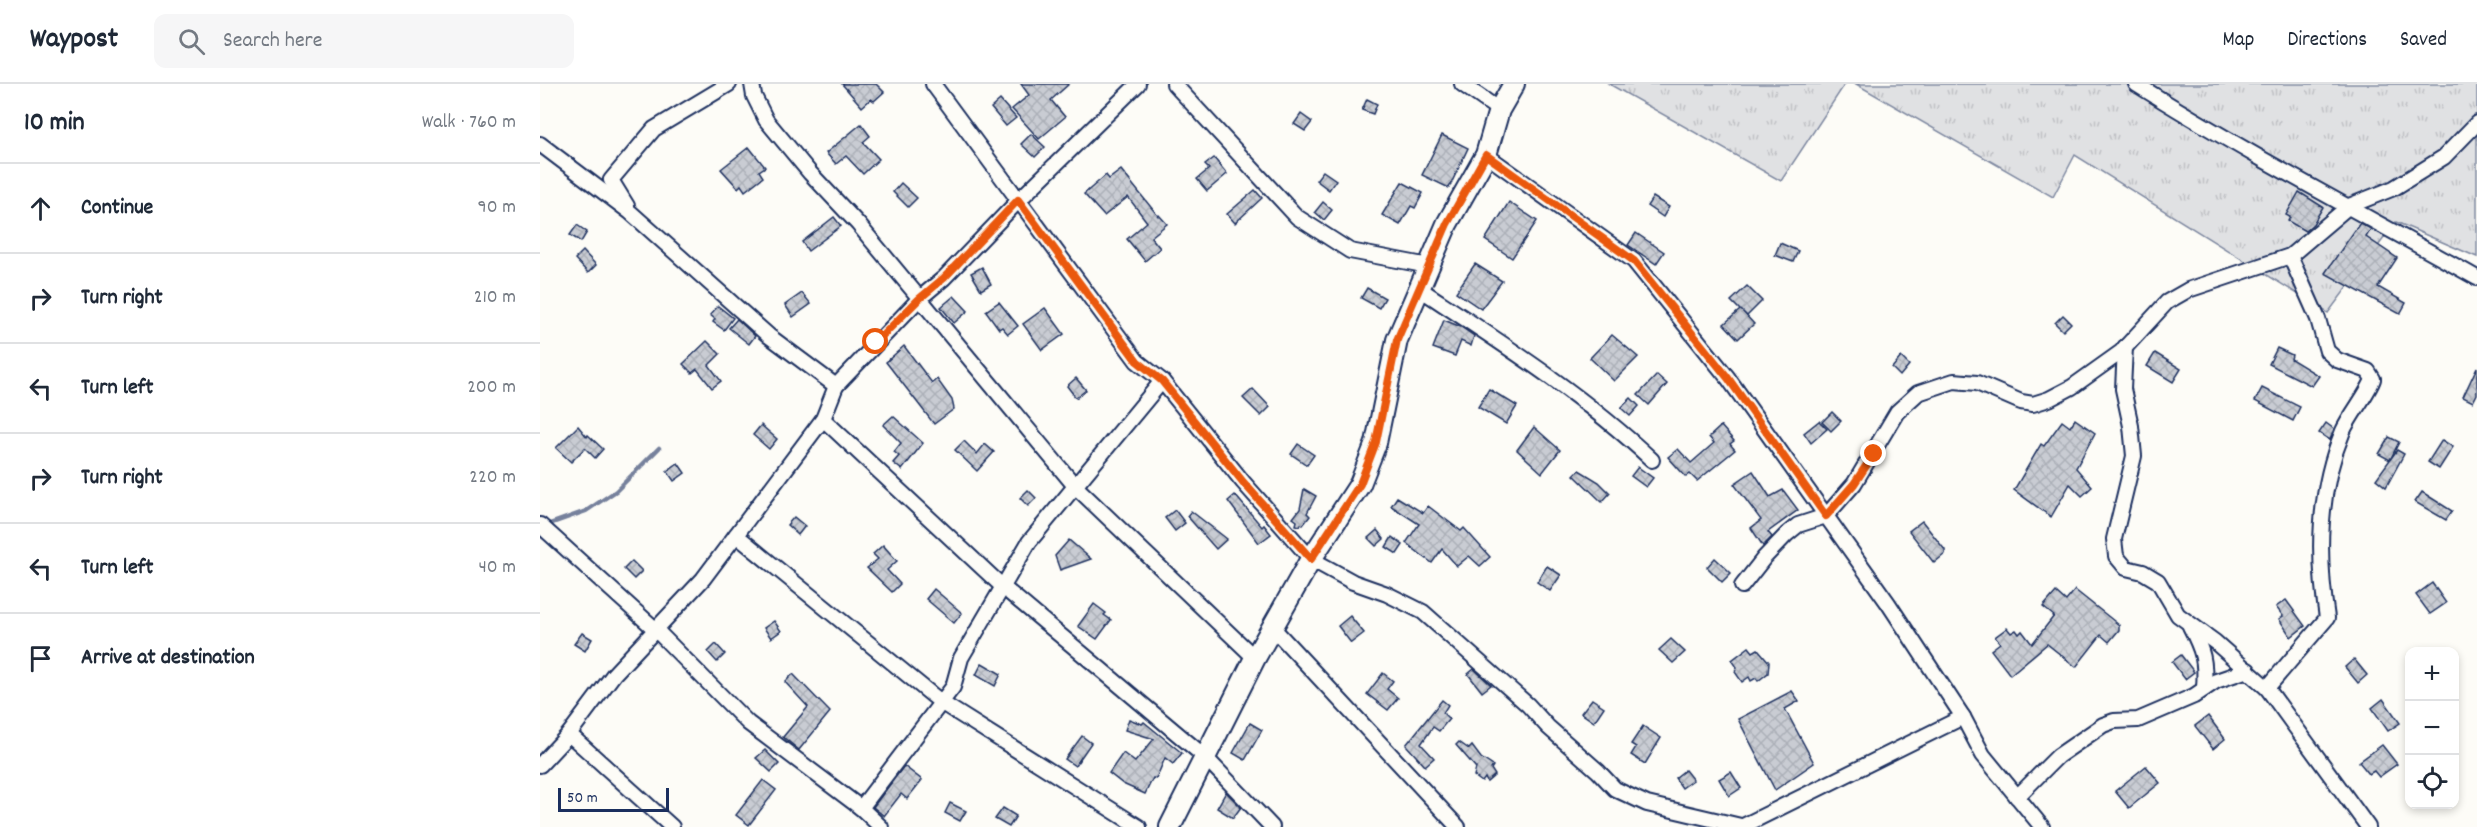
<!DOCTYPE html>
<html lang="en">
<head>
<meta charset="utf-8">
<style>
	body { margin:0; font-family:Dekko,sans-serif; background:#f6f6f7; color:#1f2937 }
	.controls { position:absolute; right:18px; bottom:18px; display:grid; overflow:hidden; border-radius:12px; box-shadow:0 3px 9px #0003 }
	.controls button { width:54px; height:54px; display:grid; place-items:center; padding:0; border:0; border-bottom:2px solid #e0e1e3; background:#fff; color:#1f2937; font:30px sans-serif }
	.scale { position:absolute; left:18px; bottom:15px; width:111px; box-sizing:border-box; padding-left:6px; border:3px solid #1b2f5e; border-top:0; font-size:16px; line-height:21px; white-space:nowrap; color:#1b2f5e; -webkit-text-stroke:4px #fdfcf7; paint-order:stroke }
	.stop { position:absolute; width:18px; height:18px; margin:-14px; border:4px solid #ea580c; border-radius:50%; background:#fff }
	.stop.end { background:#ea580c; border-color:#fff; box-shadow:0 2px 6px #0008 }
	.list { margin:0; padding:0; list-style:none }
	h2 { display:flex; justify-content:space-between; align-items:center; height:78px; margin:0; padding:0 24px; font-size:26px }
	h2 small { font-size:20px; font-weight:400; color:#747a83 }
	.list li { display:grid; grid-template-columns:39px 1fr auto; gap:18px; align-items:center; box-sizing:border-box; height:90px; padding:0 24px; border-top:2px solid #e0e1e3 }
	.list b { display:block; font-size:22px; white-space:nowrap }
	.list em { font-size:20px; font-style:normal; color:#747a83 }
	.icon { flex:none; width:33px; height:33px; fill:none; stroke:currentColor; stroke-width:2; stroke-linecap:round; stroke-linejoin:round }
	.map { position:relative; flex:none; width:1937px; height:743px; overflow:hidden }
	header { display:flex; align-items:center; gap:36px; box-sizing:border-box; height:84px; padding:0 30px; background:#fff; border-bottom:2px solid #e0e1e3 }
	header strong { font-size:28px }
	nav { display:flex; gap:33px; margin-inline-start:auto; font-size:21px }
	.search { width:420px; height:54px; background:#f6f6f7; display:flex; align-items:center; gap:15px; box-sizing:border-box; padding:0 21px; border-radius:12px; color:#747a83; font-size:22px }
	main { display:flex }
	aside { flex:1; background:#fff }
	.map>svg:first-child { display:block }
	.grass { fill:url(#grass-tufts); stroke:#7e88a0; stroke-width:1.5 }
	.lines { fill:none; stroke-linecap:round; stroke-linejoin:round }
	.stream { stroke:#76819c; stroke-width:4.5 }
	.building { fill:url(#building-cross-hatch); stroke:#1b2f5e; stroke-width:1.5 }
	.street-casing { stroke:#1b2f5e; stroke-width:18 }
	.secondary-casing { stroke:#1b2f5e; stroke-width:24 }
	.street { stroke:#fdfcf7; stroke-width:14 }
	.secondary { stroke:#fdfcf7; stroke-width:20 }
	.route { stroke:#ea580c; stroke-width:8 }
</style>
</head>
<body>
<header>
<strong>Waypost</strong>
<div class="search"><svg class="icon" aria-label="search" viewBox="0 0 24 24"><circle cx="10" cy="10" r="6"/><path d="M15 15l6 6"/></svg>Search here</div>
<nav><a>Map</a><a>Directions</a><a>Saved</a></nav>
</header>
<main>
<aside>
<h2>10 min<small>Walk · 760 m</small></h2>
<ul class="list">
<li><svg class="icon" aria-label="ahead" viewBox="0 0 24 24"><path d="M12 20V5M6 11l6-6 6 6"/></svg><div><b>Continue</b></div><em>90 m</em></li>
<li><svg class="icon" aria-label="right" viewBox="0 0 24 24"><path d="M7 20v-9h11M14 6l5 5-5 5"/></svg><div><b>Turn right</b></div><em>210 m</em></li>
<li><svg class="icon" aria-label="left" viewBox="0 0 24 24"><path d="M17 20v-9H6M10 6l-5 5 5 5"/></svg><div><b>Turn left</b></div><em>200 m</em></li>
<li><svg class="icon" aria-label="right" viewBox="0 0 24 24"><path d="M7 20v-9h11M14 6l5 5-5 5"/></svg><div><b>Turn right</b></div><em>220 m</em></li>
<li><svg class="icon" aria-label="left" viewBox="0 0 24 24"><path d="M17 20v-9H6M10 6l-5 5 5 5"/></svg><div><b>Turn left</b></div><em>40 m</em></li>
<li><svg class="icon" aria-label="arrive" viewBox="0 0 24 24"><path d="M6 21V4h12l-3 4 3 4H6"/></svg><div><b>Arrive at destination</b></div></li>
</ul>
</aside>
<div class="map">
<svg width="1937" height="743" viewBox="0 0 1937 743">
	<defs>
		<pattern id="grass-tufts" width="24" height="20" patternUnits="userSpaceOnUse" patternTransform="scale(1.5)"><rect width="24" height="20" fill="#e0e1e3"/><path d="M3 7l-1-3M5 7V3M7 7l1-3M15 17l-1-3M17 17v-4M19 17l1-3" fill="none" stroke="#c0c1c5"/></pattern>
		<pattern id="building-cross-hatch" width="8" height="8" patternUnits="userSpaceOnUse" patternTransform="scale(1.5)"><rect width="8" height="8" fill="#c9ccd3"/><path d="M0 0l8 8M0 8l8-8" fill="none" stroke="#acb0b8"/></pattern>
	</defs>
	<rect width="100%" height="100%" fill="#fdfcf7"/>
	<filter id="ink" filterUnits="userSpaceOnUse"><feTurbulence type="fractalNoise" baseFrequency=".0167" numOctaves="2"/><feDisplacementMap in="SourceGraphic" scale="12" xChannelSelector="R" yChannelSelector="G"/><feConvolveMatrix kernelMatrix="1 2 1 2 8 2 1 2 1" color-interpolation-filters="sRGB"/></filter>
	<g filter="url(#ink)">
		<g class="grass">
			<polygon points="1069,0 1305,0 1241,97"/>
			<polygon points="1316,0 1937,0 1937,173 1856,138 1788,229 1535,71 1513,113"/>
		</g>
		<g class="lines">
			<polyline class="stream" points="4,442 46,427 76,407 119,364"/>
		</g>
		<g class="building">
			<polygon points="302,0 336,0 344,8 334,17 331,15 322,23"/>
			<polygon points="481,0 529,0 511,16 525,33 499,55 472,25 489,11"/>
			<polygon points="827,15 837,20 833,30 822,26"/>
			<polygon points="460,16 476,34 466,42 451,24"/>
			<polygon points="761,30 772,38 765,47 754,40"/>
			<polygon points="321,40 330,52 323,58 339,75 323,90 306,72 296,80 286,69"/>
			<polygon points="491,50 505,63 495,73 481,60"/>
			<polygon points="902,51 928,64 909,104 882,91"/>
			<polygon points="209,63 225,83 219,87 223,93 205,107 201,101 198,104 181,85"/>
			<polygon points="674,74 687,90 667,107 657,95 669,85 665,81"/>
			<polygon points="581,86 618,132 619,131 627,140 611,153 620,164 605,177 587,155 607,138 588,113 564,132 544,110 566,91 569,95"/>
			<polygon points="783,87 796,96 789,106 776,96"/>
			<polygon points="862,98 883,109 875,124 871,122 860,141 842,131"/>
			<polygon points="361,99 377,114 368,123 353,108"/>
			<polygon points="715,106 722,114 695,139 687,130"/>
			<polygon points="1759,108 1783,123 1773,140 1765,147 1748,137 1750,133 1746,131"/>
			<polygon points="1113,113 1129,123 1123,133 1107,122"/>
			<polygon points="783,118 792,126 784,136 775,128"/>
			<polygon points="969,118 997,137 972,174 945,156"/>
			<polygon points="294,133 301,142 268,167 262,158"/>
			<polygon points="1820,139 1831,145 1826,153 1857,174 1838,203 1866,219 1860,230 1785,189"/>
			<polygon points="37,141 47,148 41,158 30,151"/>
			<polygon points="1096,149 1124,168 1116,180 1088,161"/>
			<polygon points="1240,159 1258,167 1253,178 1235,171"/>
			<polygon points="43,167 56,181 48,189 35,175"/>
			<polygon points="935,180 962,197 941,225 916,208"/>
			<polygon points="442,183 451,200 441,206 431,189"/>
			<polygon points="1207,202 1222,217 1207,232 1201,226 1214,240 1198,255 1184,240 1200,226 1191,217"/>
			<polygon points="827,204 845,214 839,224 821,214"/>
			<polygon points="262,209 271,220 253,233 245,221"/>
			<polygon points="414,212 428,227 414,239 401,223"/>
			<polygon points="459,218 478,242 468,250 462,243 459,245 446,227"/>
			<polygon points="178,222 193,234 184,246 173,238 175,235 170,231"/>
			<polygon points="505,224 524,250 502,266 483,240"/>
			<polygon points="1523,231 1531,239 1523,247 1515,239"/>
			<polygon points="197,235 215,252 209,260 189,244"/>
			<polygon points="904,236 921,243 934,252 931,262 921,257 915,272 893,264"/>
			<polygon points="1072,251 1098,273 1074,297 1050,274"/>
			<polygon points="167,257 180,270 169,281 181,297 172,304 157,285 152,289 143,280"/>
			<polygon points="364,262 392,299 397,295 412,316 414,325 394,340 346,278"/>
			<polygon points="1737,264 1752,271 1751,275 1779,292 1772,302 1729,280"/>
			<polygon points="1615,269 1641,285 1633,298 1607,282"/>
			<polygon points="1361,273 1369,281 1360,292 1352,284"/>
			<polygon points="1937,283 1937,310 1933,318 1923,313"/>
			<polygon points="1117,291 1127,300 1109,321 1098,311"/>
			<polygon points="536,294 546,306 536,314 527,302"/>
			<polygon points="1722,304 1760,323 1753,337 1715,317"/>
			<polygon points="713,305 730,323 721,332 703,314"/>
			<polygon points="949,305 977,322 966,340 938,323"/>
			<polygon points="1091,314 1099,322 1090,332 1081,324"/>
			<polygon points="1292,328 1301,337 1291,347 1282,338"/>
			<polygon points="353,332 383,359 362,386 353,379 359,372 354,368 361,359 343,341"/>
			<polygon points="1535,335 1555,349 1536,384 1552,403 1542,412 1530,400 1511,433 1474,406 1501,360 1504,362 1522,337 1530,343"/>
			<polygon points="1279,337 1287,345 1271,359 1264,349"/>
			<polygon points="1786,339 1794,345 1790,356 1779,349"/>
			<polygon points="221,341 237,355 229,365 213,351"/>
			<polygon points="38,342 47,353 48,351 63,365 55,374 45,364 31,378 16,364"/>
			<polygon points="1181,342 1194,357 1190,360 1195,366 1157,397 1150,390 1146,393 1128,373 1138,365 1151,379 1174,359 1169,353"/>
			<polygon points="994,343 1020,366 1002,389 977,366"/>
			<polygon points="1849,353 1859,358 1850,376 1839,370"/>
			<polygon points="1902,356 1913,363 1899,385 1888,378"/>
			<polygon points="424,357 437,370 445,360 454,368 437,387 415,366"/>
			<polygon points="758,360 774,371 767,381 751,370"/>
			<polygon points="1857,366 1864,370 1846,403 1836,395"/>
			<polygon points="138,379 145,389 134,397 127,387"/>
			<polygon points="1098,383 1113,394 1106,403 1091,392"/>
			<polygon points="1039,386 1059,398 1070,409 1062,418 1034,391"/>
			<polygon points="1213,387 1230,413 1243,406 1258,426 1228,448 1232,453 1223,462 1211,444 1221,436 1194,400"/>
			<polygon points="764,405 776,412 767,429 770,432 763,441 761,440 760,442 756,441 757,437 753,434 760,425"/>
			<polygon points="488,406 496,414 488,422 480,414"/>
			<polygon points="1882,408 1912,427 1906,436 1875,418"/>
			<polygon points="695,411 722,443 724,441 731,450 719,459 688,417"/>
			<polygon points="857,413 883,429 888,422 921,447 924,444 950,473 940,482 929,472 917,482 902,465 892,479 866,459 879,440 851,422"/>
			<polygon points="635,426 645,439 635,447 625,434"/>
			<polygon points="651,427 687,455 676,465 647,432"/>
			<polygon points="254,433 265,442 258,451 247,441"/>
			<polygon points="1382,437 1405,466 1405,470 1394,479 1369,447"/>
			<polygon points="837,446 844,455 836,462 828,454"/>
			<polygon points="852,453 863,461 857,470 846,463"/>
			<polygon points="529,456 551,475 520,486 515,472"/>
			<polygon points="343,461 357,477 347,486 360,500 352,508 327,484 338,475 333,470"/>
			<polygon points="1175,474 1191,489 1182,498 1167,483"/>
			<polygon points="92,477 102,487 94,495 84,485"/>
			<polygon points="1007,482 1021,491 1010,507 997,498"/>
			<polygon points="1892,499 1906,519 1890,530 1876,511"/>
			<polygon points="394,505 422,529 414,539 386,515"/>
			<polygon points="1535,506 1579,541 1579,546 1569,558 1561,551 1536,583 1507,560 1470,591 1451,566 1460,559 1455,553 1467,544 1471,549 1476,546 1479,550 1482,547 1492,560 1514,532 1503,523 1516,508 1526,517"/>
			<polygon points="1746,516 1765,542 1751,553 1739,535 1743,532 1736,523"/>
			<polygon points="554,520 566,529 564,531 571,536 557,555 538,542"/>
			<polygon points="810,532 824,549 811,559 798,542"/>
			<polygon points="234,537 241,547 231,554 224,544"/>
			<polygon points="42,549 52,555 45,567 34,560"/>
			<polygon points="1131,555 1145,568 1133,579 1119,566"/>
			<polygon points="176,560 185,570 177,578 168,568"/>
			<polygon points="1209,563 1213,568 1218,565 1229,578 1228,589 1218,597 1216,594 1211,597 1209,593 1202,598 1195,588 1197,583 1192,576"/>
			<polygon points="1641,571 1654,588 1645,595 1632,578"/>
			<polygon points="1814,575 1827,591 1818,599 1805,583"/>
			<polygon points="442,579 461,590 455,602 436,591"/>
			<polygon points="934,585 951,601 942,608 928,590"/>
			<polygon points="843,589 853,597 847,605 858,614 848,626 827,610"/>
			<polygon points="253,590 290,628 259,666 243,653 268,623 245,598"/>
			<polygon points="1252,607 1259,617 1245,625 1274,679 1235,706 1198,635"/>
			<polygon points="1052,615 1064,623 1054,638 1041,629"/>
			<polygon points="1843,615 1860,639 1848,647 1832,624"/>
			<polygon points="902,616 908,621 903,629 909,635 899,647 893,643 881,660 894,674 885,682 866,661"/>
			<polygon points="1668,632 1685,655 1673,665 1655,642"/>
			<polygon points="589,635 602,640 604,638 642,669 633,680 625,674 616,695 613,694 605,710 583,700 569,689 583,669 595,678 614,655 585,646"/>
			<polygon points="710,639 722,646 705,676 693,669"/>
			<polygon points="1103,642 1121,654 1105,680 1091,671 1096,663 1091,660"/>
			<polygon points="542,652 551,659 535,682 525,675"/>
			<polygon points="919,658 929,665 932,662 941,674 953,682 951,685 955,691 947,698 945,694 942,698 934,692 936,684 916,661"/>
			<polygon points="1842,661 1857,680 1839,693 1834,687 1829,690 1819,678"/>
			<polygon points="225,666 239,680 231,688 216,674"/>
			<polygon points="364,682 382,696 367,715 361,710 344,732 333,723"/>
			<polygon points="1606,682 1620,699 1589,724 1575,707"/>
			<polygon points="1145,686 1153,696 1142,704 1135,694"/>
			<polygon points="1191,688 1201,704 1189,712 1179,695"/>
			<polygon points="223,696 236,706 209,741 196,731"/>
			<polygon points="686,708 701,723 693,734 677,724"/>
			<polygon points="410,719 426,727 420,737 405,729"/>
			<polygon points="463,724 476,732 469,743 455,735"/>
		</g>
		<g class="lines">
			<g class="street-casing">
				<g id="street">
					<polyline points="212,0 214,12 226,36 270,89 318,140 535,402 715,574"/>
					<polyline points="393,0 597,277 622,297 703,398 771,475 813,498 847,510 883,528 988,621 1008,643 1058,687 1075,705 1107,720 1205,743"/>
					<polyline points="634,0 757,133 810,167 889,182"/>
					<polyline points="922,0 959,26"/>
					<path d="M1596 0C1707 70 1823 130 1937 194"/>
					<polyline points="0,60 90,128 229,252 296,302"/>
					<polyline points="946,71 1094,177 1188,294 1348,519 1423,633 1443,671 1502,743"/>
					<polyline points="87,122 71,96 114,45 189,0"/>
					<path d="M880 205C960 258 1042 310 1112 376"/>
					<polyline points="1585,263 1583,305 1591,342 1594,372 1574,455 1576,472 1586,484 1603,488 1618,497 1638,531 1675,558 1727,604 1828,743"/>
					<polyline points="283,335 464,504 665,673 732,743"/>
					<polyline points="0,441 116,546 208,639 321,724 341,743"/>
					<polyline points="196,451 402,619 599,743"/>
					<polyline points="1202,502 1224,474 1247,450 1258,441 1286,432 1314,400 1357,328 1378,309 1414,297 1437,299 1481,318 1493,320 1509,315 1532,303 1581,268 1627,218 1648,206 1750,172 1809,122 1854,104 1904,73 1937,39"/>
					<path d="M1650 542C1663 567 1666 577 1664 605"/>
					<polyline points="732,543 918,743"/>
					<path d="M1727 604 1787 534C1777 470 1778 407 1803 347 1810 331 1829 308 1833 295L1828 287 1797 276 1787 267 1778 235 1750 172"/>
					<polyline points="29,650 132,743"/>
					<polyline points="0,681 29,650 74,590 163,495 283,335 296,302 379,215 404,194 479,116 598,0"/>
					<polyline points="1477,713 1518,672 1563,641 1574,637 1598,636 1654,612 1676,597 1708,586"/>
					<polyline points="321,724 413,603 421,574 489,458 622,297"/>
					<polyline points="1201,743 1423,633"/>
				</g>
			</g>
			<g class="secondary-casing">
				<polyline id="secondary" points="630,743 715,574 771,475 820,400 836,359 857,256 907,140 946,71 959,26 974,0"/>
			</g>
			<use href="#street" class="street"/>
			<use href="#secondary" class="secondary"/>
		</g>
	</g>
	<g class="lines" filter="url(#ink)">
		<polyline class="route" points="336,258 379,215 404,194 478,116 597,277 622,297 703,398 771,475 820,400 836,358 857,256 907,140 946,71 1094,177 1188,294 1286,432 1314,400 1334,370"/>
	</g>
</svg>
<div class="controls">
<button>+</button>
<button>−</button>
<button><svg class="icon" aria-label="locate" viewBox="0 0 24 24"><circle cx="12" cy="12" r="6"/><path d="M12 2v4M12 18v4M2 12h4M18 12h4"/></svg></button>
</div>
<div class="scale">50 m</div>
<div class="stop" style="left:336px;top:258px"></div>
<div class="stop end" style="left:1334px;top:370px"></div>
</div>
</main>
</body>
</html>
